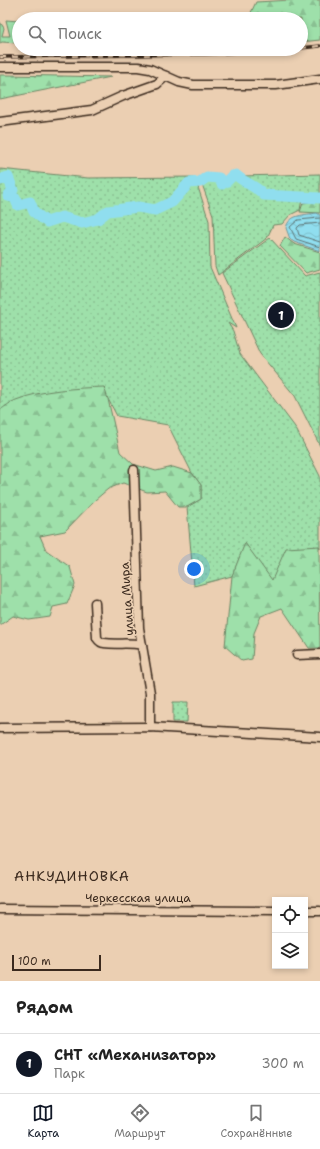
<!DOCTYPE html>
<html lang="ru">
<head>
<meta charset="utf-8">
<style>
	body { margin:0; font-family:"Shantell Sans",sans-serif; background:#f6f6f6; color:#222 }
	.controls { position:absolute; right:12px; bottom:12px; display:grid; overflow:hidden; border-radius:0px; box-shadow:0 2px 6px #0003 }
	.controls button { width:36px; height:36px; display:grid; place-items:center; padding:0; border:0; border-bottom:1px solid #e0e0e0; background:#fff; color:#222; font:20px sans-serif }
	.scale { position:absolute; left:12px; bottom:10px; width:89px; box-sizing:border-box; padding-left:4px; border:2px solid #3b2a1e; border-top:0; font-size:11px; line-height:14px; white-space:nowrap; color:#3b2a1e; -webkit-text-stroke:3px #ebcfb2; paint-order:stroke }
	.you { position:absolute; left:194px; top:569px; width:14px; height:14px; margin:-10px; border:3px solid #fff; border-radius:50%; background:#1a73e8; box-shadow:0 0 0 6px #1a73e833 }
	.badge { display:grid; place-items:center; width:26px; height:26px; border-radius:50%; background:#111827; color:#fff; font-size:13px; font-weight:700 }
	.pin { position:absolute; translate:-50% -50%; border:2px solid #fff; box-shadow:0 1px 4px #0006 }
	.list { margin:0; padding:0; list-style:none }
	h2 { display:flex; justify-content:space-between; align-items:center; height:52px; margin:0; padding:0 16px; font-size:17px }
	h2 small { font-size:13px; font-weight:400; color:#767676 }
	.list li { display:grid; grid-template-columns:26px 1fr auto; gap:12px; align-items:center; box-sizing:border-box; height:60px; padding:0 16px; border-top:1px solid #e0e0e0 }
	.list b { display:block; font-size:15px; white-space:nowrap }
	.list p { margin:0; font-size:13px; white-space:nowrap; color:#767676 }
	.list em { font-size:13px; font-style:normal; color:#767676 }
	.icon { flex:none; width:22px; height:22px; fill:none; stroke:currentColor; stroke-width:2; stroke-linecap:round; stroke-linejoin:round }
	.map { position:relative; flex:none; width:320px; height:981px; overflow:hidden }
	.search { position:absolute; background:#fff; box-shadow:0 2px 6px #0003; left:12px; right:12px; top:12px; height:44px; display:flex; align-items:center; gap:10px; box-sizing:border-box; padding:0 14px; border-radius:22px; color:#767676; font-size:15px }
	.sheet { height:112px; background:#fff }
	nav { display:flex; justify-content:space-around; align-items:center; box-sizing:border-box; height:56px; border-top:1px solid #e0e0e0; background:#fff; font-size:11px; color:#767676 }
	nav a { display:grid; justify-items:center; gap:2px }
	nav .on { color:#111827 }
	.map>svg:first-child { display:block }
	.green { fill:url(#green-dots); stroke:#6c8564 }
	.forest { fill:url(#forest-firs); stroke:#6c8564 }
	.water { fill:url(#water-waves); stroke:#6e969b }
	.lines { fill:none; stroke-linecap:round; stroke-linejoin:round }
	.shore { stroke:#5d7272; stroke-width:1 }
	.river { stroke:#90deef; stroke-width:11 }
	.minor-casing { stroke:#3b2a1e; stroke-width:11 }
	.minor { stroke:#ebcfb2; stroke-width:8 }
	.rail-casing { stroke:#3b2a1e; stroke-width:3.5 }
	.rail { stroke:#ebcfb2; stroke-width:2; stroke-dasharray:6; stroke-linecap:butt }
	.labels { text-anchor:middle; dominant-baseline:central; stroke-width:3.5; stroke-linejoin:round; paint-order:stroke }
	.street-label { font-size:12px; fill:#3b2a1e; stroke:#ebcfb2 }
	.quarter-label { font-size:14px; letter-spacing:1px; fill:#3b2a1e; stroke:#ebcfb2 }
</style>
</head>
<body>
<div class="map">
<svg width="320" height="981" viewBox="0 0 320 981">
	<defs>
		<pattern id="green-dots" width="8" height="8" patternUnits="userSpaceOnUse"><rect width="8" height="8" fill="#9ee0aa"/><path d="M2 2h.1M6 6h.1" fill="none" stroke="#89c092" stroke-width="1.8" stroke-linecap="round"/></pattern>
		<pattern id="forest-firs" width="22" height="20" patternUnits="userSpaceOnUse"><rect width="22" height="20" fill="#9ee0aa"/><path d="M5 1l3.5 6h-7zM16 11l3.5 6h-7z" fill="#89c092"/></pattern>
		<pattern id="water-waves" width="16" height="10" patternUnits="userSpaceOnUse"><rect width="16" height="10" fill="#90deef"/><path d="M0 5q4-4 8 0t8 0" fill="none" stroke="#7dbfcc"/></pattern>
	</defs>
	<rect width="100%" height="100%" fill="#ebcfb2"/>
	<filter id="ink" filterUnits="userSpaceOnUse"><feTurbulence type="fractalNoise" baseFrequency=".025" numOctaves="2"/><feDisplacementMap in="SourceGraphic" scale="8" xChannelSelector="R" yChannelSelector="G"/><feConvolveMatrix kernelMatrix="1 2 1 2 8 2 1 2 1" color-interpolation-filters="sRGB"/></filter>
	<g filter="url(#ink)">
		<g class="green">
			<polygon points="0,169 88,178 195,177 197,180 189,182 178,190 171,200 155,208 138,205 107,209 97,217 82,221 72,217 61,215 47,220 35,211 31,201 20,203 17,197 12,196 15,190 9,175 0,178"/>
			<polygon points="320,174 320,195 265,192 258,185 247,182 241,176"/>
			<polygon points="233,178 237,179 245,186 256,187 264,197 302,199 300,210 290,215 282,224 273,225 267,238 218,275 215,266 213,215 202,184 207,179 218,180 221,185 228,183"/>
			<polygon points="7,180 11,190 6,197 14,200 18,207 29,204 33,214 46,223 62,218 82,225 98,221 109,212 138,208 156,211 173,203 190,186 197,184 209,221 210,267 236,328 228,323 233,331 240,354 295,427 320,476 320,549 319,546 272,581 245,544 232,576 194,586 187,507 201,499 201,485 192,473 168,425 117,416 108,399 0,411 0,183"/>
			<polygon points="270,238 305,276 320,272 320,446 295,396 260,354 222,273"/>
			<polygon points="173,702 188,702 187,722 173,722"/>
		</g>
		<g class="forest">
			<polygon points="291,0 320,0 320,40 301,42 301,19 248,19 256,2"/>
			<polygon points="6,20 19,21 17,43 2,42 0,43 0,22 4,28 2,36 10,36"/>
			<polygon points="0,75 8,75 111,77 0,99"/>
			<polygon points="320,201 320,213 300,212 303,203"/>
			<polygon points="285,237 294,244 320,252 320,269 306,273 280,246"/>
			<path d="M104 387 108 399 120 452 133 464 156 471 173 467 192 473 201 485V499L187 507H178L165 491 147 492 123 483 108 489 95 500 65 531 40 536 46 550 70 567 75 585 67 604 53 607 50 617 29 620 13 616 0 625V410C5 407 10 402 16 400 41 390 77 388 104 387Z"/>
			<polygon points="245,543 272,580 286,548 319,546 320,648 309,648 282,608 261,616 254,633 252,659 242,661 225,646 232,576"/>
		</g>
		<path class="water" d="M317 213 320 215V251L294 242 290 239 286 228C289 214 305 215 317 213Z"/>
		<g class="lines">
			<g class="shore">
				<polyline points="320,218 298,220 290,227 296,239 320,247"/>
				<polyline points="320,223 300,225 297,228 299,235 320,242"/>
			</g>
			<path class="river" d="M0 180 8 177 13 190 8 196 15 198 18 205 30 202 34 212 47 222 62 217 82 223 98 219 108 211 138 207 155 210 172 202 189 183 200 182 207 177 219 178 222 184 227 181 232 176 236 175C246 184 256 186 264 195L320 198"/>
			<g class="minor-casing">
				<g id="minor">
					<polyline points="0,67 138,67 150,69 179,82 193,85 276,85 320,79"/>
					<polyline points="0,122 92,110 123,96 157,84 166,76"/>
					<polyline points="134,470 139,628 150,693 150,727"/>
					<path d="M95 603 97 638C99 641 101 643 104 643 118 645 127 642 142 645"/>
					<polyline points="297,655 320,654"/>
					<polyline points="0,728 150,727 320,737"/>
					<polyline points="0,909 275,911"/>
					<polyline points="305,911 320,911"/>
				</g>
			</g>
			<use href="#minor" class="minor"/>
			<g class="rail-casing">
				<g id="rail">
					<polyline points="301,48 320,46"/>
					<polyline points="0,57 205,54 292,49"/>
				</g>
			</g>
			<use href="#rail" class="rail"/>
		</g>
	</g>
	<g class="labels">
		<g class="street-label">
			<text transform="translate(127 599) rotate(-94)">улица Мира</text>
			<text x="138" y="898">Черкесская улица</text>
		</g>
		<g class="quarter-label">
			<text x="72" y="876">АНКУДИНОВКА</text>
		</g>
	</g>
</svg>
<div class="controls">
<button><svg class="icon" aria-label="locate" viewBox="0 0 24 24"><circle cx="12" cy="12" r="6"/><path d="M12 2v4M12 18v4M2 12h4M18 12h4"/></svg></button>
<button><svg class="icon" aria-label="layers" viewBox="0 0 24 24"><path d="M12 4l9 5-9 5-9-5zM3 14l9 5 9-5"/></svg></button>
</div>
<div class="scale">100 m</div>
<div class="you"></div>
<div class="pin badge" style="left:281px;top:315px">1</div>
<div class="search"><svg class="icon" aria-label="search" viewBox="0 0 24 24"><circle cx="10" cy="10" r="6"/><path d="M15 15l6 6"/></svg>Поиск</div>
</div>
<section class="sheet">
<h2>Рядом<small></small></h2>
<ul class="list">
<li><span class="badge">1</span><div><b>СНТ «Механизатор»</b><p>Парк</p></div><em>300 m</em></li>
</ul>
</section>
<nav>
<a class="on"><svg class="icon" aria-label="map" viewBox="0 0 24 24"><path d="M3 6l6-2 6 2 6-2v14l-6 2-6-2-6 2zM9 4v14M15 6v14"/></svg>Карта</a>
<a><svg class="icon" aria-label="directions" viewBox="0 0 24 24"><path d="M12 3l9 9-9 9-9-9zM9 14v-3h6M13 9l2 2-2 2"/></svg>Маршрут</a>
<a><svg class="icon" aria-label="saved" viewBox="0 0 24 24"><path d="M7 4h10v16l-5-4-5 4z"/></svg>Сохранённые</a>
</nav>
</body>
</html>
